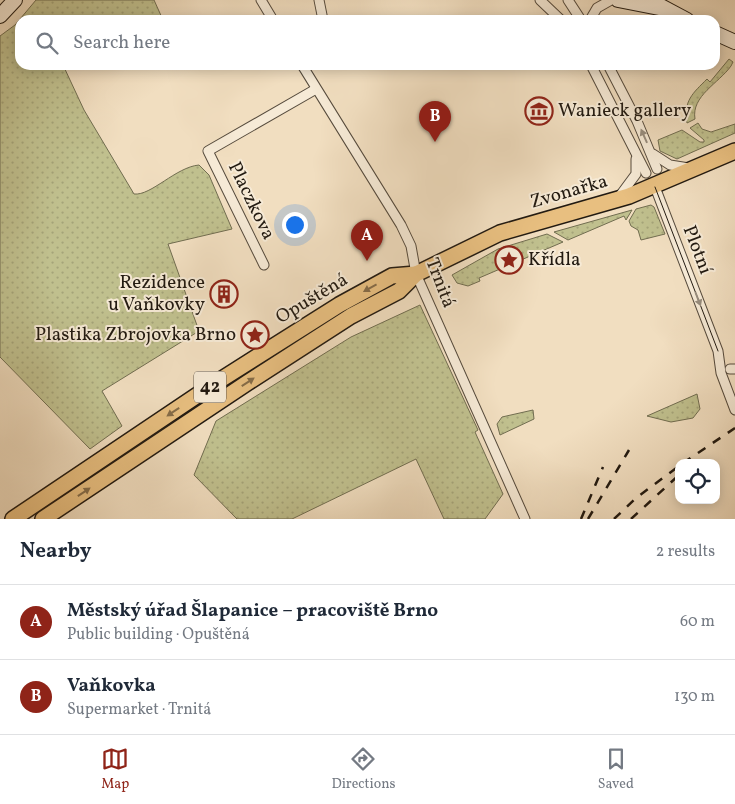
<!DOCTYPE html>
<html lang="en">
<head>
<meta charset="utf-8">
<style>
	body { margin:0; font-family:Vollkorn,serif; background:#f6f6f7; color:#1f2937 }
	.controls { position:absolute; right:15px; bottom:15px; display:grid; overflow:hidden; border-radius:10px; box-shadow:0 2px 12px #0003 }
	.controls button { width:45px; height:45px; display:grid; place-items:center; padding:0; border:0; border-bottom:1px solid #e0e1e3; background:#fff; color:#1f2937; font:25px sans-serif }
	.you { position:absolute; left:294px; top:224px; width:18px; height:18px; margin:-12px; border:4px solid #fff; border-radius:50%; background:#1a73e8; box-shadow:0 0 0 8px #1a73e833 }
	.badge { display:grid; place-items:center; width:32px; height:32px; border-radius:50%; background:#8f2418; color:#fff; font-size:16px; font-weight:700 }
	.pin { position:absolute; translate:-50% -41px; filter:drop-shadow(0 1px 2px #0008) }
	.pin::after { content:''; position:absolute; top:26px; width:18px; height:15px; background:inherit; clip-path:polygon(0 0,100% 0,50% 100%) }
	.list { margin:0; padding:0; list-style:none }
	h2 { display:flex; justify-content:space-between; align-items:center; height:65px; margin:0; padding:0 20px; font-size:21px }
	h2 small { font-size:16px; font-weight:400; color:#747a83 }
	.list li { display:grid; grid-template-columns:32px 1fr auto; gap:15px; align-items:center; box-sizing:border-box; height:75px; padding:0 20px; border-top:1px solid #e0e1e3 }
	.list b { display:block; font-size:19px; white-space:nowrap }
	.list p { margin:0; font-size:16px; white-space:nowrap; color:#747a83 }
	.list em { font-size:16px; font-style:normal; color:#747a83 }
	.icon { flex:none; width:28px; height:28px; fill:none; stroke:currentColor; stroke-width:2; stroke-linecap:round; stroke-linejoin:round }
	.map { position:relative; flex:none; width:735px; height:519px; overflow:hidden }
	.search { position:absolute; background:#fff; box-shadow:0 2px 12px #0003; left:15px; right:15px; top:15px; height:55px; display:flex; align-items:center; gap:12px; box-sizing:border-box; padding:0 18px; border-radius:15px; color:#747a83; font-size:19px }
	.sheet { height:215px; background:#fff }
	nav { display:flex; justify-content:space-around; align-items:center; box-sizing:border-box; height:70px; border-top:1px solid #e0e1e3; background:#fff; font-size:14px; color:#747a83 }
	nav a { display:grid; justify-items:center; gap:2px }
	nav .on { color:#8f2418 }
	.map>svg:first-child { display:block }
	.grass { fill:url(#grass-dots); stroke:#716d50 }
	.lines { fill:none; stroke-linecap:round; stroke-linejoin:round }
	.minor-casing { stroke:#564b3d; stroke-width:11 }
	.secondary-casing { stroke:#221a11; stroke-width:16 }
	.primary-casing { stroke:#221a11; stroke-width:18 }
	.minor { stroke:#f6ead6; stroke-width:9 }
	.secondary { stroke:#f6ead6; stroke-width:14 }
	.primary { stroke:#e8bf80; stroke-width:15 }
	.tram { stroke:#221a11; stroke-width:1 }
	.rail { stroke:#221a11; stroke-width:2.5; stroke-dasharray:9 9; stroke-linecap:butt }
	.oneway { fill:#978c7d }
	.oneway2 { fill:#856c48 }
	.labels { text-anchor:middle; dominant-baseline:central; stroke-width:4; stroke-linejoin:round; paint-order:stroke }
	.shield { fill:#f6ead6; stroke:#62584c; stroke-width:1 }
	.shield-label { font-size:18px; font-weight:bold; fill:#221a11 }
	.poi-label { font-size:19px; fill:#221a11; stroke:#f6ead6; text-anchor:start }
	.street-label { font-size:19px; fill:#221a11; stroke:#f6ead6 }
</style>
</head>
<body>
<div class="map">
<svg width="735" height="519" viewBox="0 0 735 519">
	<defs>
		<pattern id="grass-dots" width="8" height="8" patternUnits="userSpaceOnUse" patternTransform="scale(1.25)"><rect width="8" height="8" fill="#c0c08e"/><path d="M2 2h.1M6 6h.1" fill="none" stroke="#a5a479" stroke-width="1.8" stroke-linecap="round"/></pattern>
	</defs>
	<rect width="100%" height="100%" fill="#f1dec0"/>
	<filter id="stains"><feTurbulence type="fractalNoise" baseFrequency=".004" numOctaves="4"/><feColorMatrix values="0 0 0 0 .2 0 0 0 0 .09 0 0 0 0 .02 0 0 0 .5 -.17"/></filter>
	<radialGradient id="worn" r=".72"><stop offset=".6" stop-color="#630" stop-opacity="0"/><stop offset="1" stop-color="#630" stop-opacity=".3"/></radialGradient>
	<g class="grass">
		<path d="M36 0H154L163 20H20V65H63L84 110 134 194C151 196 176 167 199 165L209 175 232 229 168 244 199 331 102 391 122 426 90 449 0 357V36L15 25Z"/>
		<path d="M729 59 733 62 731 66C719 83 691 96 695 119L687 123C683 101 693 93 707 79L710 82Z"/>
		<polygon points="698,123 702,129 711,132 735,124 735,133 677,159 660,151 658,140 682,130 700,142 704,142 704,140 690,128"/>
		<polygon points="651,205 654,207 665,234 641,240 638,230 631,226 629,221 636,209"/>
		<polygon points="632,210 626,220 624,216 568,240 554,232"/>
		<polygon points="547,234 563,242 479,278 480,281 468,286 457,283 452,275 498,249"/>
		<polygon points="420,305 478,430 475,432 503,494 485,519 444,519 416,459 292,519 237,519 194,475 216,421 351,337"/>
		<polygon points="697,394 700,409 693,418 671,422 647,416"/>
		<polygon points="533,410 534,419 500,435 497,424 502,417"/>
	</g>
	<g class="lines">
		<g class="minor-casing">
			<g id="minor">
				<polyline points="261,0 273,20"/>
				<polyline points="319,0 323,20"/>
				<polyline points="540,0 561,20"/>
				<polyline points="568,0 581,20"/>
				<polyline points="590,20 597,8 611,0"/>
				<polyline points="302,65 401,225 411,246 416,274 525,519"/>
				<polyline points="591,65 646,173"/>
				<polyline points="608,65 637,121 657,169"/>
				<polyline points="653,154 670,165 689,168"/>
				<polyline points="655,187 718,351 721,373 735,410"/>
				<polyline points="619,197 636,174 636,159"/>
				<polyline points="264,265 208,151 316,89"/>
				<polyline points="730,369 735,369"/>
			</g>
		</g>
		<g class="secondary-casing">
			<g id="secondary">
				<polyline points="618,0 664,9"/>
				<polyline points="657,4 687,20"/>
				<polyline points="0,16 15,0"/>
				<polyline points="715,33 735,42"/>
			</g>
		</g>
		<g class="primary-casing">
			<g id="primary">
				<polyline points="13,519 214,384 339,305 392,276 416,274"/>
				<polyline points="43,519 247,383 351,316 399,291 416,274 500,233 629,196 735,151"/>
			</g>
		</g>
		<use href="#minor" class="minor"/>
		<use href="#secondary" class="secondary"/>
		<use href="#primary" class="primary"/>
		<polyline class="tram" points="655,187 718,351"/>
		<g class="rail">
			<polyline points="683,463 735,428"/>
			<polyline points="581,519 603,467"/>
			<polyline points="588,519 629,450"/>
			<polyline points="614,519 636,498 679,466"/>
			<polyline points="631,519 679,475"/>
		</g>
	</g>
	<defs><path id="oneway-solid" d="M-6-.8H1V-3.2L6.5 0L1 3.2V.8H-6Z" transform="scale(1.25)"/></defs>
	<g class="oneway">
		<use href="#oneway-solid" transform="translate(644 136) rotate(-114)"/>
		<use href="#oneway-solid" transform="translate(698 299) rotate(69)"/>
	</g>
	<g class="oneway2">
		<use href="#oneway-solid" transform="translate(370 288) rotate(151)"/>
		<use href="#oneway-solid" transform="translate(248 382) rotate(-33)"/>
		<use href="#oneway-solid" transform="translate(173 412) rotate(146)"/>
		<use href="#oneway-solid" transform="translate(84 492) rotate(-34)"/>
	</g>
	<defs>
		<g id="museum-ring" transform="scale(1.4375)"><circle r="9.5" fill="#f6ead6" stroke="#8f2418" stroke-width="1.5"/><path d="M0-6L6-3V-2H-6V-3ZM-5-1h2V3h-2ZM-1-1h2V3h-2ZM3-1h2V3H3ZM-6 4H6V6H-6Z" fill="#8f2418"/></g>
		<g id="sight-ring" transform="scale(1.4375)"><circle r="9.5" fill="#f6ead6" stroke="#8f2418" stroke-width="1.5"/><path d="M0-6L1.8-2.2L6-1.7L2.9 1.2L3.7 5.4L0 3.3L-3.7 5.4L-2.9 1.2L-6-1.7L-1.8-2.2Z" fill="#8f2418"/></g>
		<g id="building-ring" transform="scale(1.4375)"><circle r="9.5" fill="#f6ead6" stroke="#8f2418" stroke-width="1.5"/><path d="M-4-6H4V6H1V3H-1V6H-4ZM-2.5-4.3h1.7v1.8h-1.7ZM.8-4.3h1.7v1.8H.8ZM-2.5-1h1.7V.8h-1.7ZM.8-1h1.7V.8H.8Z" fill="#8f2418"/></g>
	</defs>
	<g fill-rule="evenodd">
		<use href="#museum-ring" x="539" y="111"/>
		<use href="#sight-ring" x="509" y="260"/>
		<use href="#building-ring" x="224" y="294"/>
		<use href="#sight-ring" x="255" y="335"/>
	</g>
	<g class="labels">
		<rect class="shield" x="194" y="371.5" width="32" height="31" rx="4"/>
		<g class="shield-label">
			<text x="210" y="387">42</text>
		</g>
		<g class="poi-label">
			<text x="558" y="111">Wanieck gallery</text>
			<text x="528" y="260">Křídla</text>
			<text x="205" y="283" text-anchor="end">Rezidence<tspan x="205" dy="22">u Vaňkovky</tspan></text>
			<text x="236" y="335" text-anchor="end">Plastika Zbrojovka Brno</text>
		</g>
		<g class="street-label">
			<text transform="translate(569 192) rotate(-16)">Zvonařka</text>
			<text transform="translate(251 201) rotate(64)">Placzkova</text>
			<text transform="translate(697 250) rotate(69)">Plotní</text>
			<text transform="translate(440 283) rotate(69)">Trnitá</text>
			<text transform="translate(312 299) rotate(-31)">Opuštěná</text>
		</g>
	</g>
	<rect width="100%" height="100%" filter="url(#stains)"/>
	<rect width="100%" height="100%" fill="url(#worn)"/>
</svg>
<div class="controls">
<button><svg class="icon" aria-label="locate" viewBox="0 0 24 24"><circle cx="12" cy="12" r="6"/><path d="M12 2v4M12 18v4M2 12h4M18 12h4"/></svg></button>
</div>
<div class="you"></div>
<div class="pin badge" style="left:367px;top:261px">A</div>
<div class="pin badge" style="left:435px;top:142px">B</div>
<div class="search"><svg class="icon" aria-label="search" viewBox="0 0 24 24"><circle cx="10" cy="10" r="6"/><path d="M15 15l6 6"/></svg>Search here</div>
</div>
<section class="sheet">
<h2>Nearby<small>2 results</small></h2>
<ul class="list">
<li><span class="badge">A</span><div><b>Městský úřad Šlapanice – pracoviště Brno</b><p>Public building · Opuštěná</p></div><em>60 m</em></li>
<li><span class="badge">B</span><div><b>Vaňkovka</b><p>Supermarket · Trnitá</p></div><em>130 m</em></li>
</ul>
</section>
<nav>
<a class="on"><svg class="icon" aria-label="map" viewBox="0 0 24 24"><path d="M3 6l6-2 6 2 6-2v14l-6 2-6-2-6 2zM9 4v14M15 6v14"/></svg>Map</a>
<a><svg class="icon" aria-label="directions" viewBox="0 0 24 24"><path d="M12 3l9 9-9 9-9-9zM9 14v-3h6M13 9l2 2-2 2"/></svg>Directions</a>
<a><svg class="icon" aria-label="saved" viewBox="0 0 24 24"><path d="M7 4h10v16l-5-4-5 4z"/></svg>Saved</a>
</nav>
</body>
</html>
